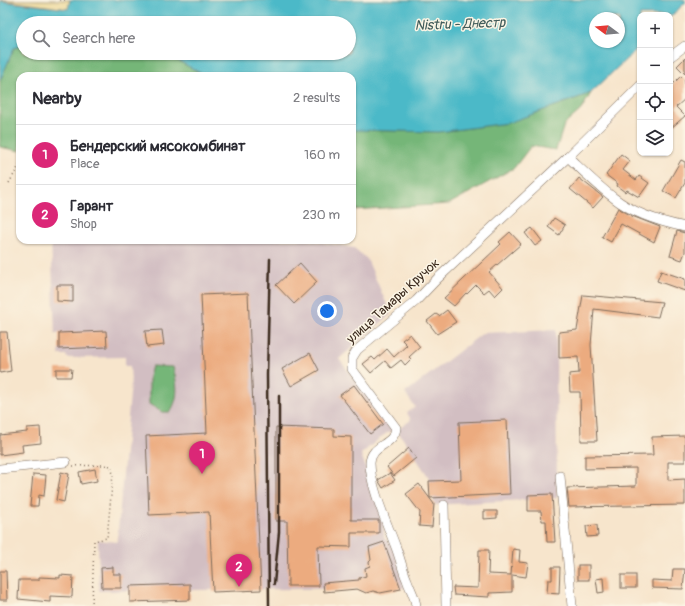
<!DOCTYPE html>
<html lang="en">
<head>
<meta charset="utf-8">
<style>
	body { margin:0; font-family:Pangolin,sans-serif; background:#f7f7f7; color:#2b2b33 }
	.controls { position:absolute; right:12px; top:12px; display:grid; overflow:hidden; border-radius:8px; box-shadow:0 1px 3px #0004 }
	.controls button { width:36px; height:36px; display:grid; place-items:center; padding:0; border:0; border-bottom:1px solid #e1e1e2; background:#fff; color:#2b2b33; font:20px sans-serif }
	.compass { position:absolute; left:589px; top:12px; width:36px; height:36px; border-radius:50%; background:#fff; box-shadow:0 1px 3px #0004; rotate:286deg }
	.you { position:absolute; left:327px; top:311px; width:14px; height:14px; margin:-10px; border:3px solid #fff; border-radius:50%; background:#1a73e8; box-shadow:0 0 0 6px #1a73e833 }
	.badge { display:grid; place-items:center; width:26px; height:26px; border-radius:50%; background:#db2777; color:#fff; font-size:13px; font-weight:700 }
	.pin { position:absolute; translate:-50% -33px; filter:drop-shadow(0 1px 2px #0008) }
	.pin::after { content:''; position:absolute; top:21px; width:14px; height:12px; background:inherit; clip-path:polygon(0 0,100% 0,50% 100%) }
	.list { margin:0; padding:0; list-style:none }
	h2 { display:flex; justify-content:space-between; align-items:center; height:52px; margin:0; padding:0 16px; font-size:17px }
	h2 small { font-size:13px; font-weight:400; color:#7c7c81 }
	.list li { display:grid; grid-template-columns:26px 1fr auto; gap:12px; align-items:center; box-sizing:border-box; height:60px; padding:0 16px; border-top:1px solid #e1e1e2 }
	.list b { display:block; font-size:15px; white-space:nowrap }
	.list p { margin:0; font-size:13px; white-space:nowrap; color:#7c7c81 }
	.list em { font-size:13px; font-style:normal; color:#7c7c81 }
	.icon { flex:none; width:22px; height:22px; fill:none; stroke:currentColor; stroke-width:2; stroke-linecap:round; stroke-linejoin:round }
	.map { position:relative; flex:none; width:685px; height:606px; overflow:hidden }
	.search { position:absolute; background:#fff; box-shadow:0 1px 3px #0004; left:16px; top:16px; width:340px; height:44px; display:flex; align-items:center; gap:10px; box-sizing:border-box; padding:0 14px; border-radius:22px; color:#7c7c81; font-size:15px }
	.panel { position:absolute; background:#fff; box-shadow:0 1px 3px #0004; left:16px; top:72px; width:340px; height:172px; border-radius:12px }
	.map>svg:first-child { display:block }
	.industrial { fill:#d2bec2 }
	.forest { fill:#74b678; stroke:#58704b }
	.sand { fill:#eeda9e; stroke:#94825e }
	.water { fill:#4cb9c8; stroke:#447273; fill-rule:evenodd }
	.building { fill:#ecab7f }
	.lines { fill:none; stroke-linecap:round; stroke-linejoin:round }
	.minor-casing { stroke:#7d6b5b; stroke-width:10 }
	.path { stroke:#7d6b5b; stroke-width:1.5; stroke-dasharray:1 3; stroke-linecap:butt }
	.minor { stroke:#fff; stroke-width:9 }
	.rail { stroke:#3b2a1e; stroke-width:2.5 }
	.labels { text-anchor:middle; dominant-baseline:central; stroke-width:3; stroke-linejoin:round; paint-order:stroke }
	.street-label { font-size:13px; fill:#3b2a1e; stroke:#fcf5e5 }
	.water-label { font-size:14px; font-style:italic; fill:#415c5a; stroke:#fcf5e5 }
</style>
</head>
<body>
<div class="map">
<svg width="685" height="606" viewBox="0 0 685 606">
	<rect width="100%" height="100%" fill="#fcf5e5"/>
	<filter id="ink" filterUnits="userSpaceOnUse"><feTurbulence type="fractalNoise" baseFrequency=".025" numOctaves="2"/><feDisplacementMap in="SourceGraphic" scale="8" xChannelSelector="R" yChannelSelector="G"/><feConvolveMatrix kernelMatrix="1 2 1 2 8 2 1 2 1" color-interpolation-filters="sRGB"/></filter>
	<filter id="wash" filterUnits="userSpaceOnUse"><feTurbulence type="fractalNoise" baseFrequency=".012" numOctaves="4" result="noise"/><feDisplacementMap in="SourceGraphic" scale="16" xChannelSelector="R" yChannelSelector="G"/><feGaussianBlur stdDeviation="0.9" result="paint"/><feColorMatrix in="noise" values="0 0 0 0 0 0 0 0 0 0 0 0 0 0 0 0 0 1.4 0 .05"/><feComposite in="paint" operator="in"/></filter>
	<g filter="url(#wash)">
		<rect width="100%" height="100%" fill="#f7e5cc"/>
		<g class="industrial">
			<polygon points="51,240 306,240 354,248 367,259 391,314 339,359 393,429 381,437 361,454 384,521 384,538 393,545 405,588 99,591 98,540 117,542 131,383 130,366 125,366 125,357 67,358 66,355 59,355 59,333 55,333"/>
			<polygon points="556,330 557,498 435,505 428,476 397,430 411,420 407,413 415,407 405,393 483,333"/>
		</g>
		<g class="forest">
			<polygon points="23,45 23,53 164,53 206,76 20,76 20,151 0,147 0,81 14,48"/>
			<polygon points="591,93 581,110 564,125 556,150 531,146 514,168 449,204 352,210 352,130 439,132 507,123"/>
			<path d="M152 366 173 367C177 383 180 397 170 412H162L149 404V377Z"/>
		</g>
		<polygon class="sand" points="0,0 70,0 69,9"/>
		<path class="water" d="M70 0H685V3L670 17V15H640V46L591 93 508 123 439 132 352 130V76H206L164 53H349V23H23V45L14 48 0 81V1L68 9ZM595 18H619V42H595Z"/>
		<g id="blocks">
			<g class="building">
				<polygon points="685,58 685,74 677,66"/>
				<polygon points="681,76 685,80 685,99 676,107 685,116 670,129 670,87"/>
				<polygon points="621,154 630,161 623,170 636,180 639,176 649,183 639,197 627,190 625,192 617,186 618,184 606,175"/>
				<polygon points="681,160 685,162 685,183 676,198 663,191"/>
				<polygon points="579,178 603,197 593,208 570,189"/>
				<polygon points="618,208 632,216 660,227 654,242 621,224 611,242 602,237"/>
				<polygon points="554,218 565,225 559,235 548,227"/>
				<polygon points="532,228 542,241 535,246 525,233"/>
				<polygon points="677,231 685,233 685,252 682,260 670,256"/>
				<polygon points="510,232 521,244 489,272 503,288 495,296 489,289 484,293 476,285 467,294 466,293 454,306 444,298 501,244 499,242"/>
				<polygon points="300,263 317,282 294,304 276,285"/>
				<polygon points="661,271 685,279 685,291 657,281"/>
				<polygon points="57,285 73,285 73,302 57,301"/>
				<polygon points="248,293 261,590 213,592 209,512 149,515 146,436 207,433 201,295"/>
				<polygon points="583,295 662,302 658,317 594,309 591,345 597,441 581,441 580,392 570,392 569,374 579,373 578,357 559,358 559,332 577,330"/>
				<polygon points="447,310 456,322 437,334 427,321 436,314 439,316"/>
				<polygon points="162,330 164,345 147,347 145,331"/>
				<polygon points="106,331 107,347 59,349 59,333"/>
				<polygon points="0,332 7,332 11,371 0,373"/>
				<polygon points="410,334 420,347 409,357 411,359 405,365 401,360 391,368 385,361 371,373 363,364 372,357 375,360 387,349 394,357 407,345 402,340"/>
				<polygon points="310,353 319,370 291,386 282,369"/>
				<polygon points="56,369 72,369 71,377 56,377"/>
				<polygon points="354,385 383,424 370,434 340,395"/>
				<polygon points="507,420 510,494 430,498 429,481 461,480 459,422"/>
				<polygon points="40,427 41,443 22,445 23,452 0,455 0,435 27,432 27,428"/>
				<polygon points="276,427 334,429 334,436 351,437 351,520 379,520 379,533 351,533 351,547 318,546 319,586 288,586 287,521 276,521"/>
				<polygon points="685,436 685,462 668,462 668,480 685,479 685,505 569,507 567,488 636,486 636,468 585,469 585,456 653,455 652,437"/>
				<polygon points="409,448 416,458 394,476 387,467"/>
				<polygon points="95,469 97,481 81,484 79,472"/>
				<polygon points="61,472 69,474 64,502 56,500"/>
				<polygon points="390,473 395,480 383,488 378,480"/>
				<polygon points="33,474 46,475 44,496 39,495 38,506 30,506"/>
				<polygon points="419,484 434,504 432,527 419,526 420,512 406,494"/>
				<polygon points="552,494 555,542 547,542 546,521 542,521 541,511 528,511 528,495"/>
				<polygon points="484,511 497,511 497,518 484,519"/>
				<polygon points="597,525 598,536 587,537 586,526"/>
				<polygon points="384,542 401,589 380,593 373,591 366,593 357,589 324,592 323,583 359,580 359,578 366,576 365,568 370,566 369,562 371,560 369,547"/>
				<polygon points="513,549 520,550 519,562 528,563 526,577 512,575 512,592 489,593 489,597 454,595 453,587 478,588 479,550 489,550 488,574 511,575"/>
				<rect x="578" y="565" width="11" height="15"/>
				<polygon points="113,567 113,574 121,574 121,588 102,588 101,568"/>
				<polygon points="552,567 560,567 559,594 547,593 548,580 552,580"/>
				<polygon points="673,569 685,569 683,589 652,588 652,580 672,581"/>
				<polygon points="0,571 6,571 7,600 0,600"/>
				<polygon points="60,575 73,576 72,597 50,596 50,602 18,599 19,580 39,580 39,577 60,578"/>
				<rect x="621" y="575" width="15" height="13"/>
				<polygon points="603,578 604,592 598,593 596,579"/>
				<polygon points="190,584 190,600 130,602 130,586"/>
			</g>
		</g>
	</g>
	<g filter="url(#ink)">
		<use href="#blocks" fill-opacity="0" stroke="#7d6b5b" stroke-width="1"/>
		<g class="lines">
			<g class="minor-casing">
				<g id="minor">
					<polyline points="670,57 685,46"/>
					<path d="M568 157C583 171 598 186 614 198 634 214 661 222 685 227"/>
					<polyline points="0,469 66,462"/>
					<polyline points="560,476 572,606"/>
					<polyline points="444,505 446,606"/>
					<path d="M416 606C415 596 410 589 407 580 402 569 400 557 395 545 387 523 370 486 370 463 371 444 394 446 396 428L352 369V358L357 350 416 301 437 279 568 157 640 86"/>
				</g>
			</g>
			<g class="path">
				<polyline points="60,0 65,0"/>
				<polyline points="9,183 20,164"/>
				<polyline points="73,466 103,465 111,466 113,474 107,538 94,541 92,606"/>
			</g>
			<use href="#minor" class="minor"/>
			<g class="rail">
				<polyline points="274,584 279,532 279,396"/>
				<polyline points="269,606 267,375 270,259"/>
			</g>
		</g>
	</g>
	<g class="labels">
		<g class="street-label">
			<text transform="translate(393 301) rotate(-42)">улица Тамары Кручок</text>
		</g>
		<g class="water-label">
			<text transform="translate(460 24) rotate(-2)">Nistru - Днестр</text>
		</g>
	</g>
</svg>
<div class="controls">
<button>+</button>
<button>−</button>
<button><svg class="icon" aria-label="locate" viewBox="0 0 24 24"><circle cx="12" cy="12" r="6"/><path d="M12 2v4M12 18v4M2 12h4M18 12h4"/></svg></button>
<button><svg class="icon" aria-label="layers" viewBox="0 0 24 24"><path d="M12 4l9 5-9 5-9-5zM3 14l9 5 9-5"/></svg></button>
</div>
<svg class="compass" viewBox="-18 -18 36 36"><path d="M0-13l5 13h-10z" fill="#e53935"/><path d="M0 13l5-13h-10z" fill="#7c7c81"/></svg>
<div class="you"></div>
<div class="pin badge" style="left:202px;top:474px">1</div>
<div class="pin badge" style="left:239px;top:587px">2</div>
<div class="search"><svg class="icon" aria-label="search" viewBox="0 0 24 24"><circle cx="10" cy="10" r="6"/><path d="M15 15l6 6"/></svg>Search here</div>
<section class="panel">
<h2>Nearby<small>2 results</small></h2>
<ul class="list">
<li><span class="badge">1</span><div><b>Бендерский мясокомбинат</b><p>Place</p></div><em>160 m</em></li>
<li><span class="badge">2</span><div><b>Гарант</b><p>Shop</p></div><em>230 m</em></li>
</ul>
</section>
</div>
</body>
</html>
